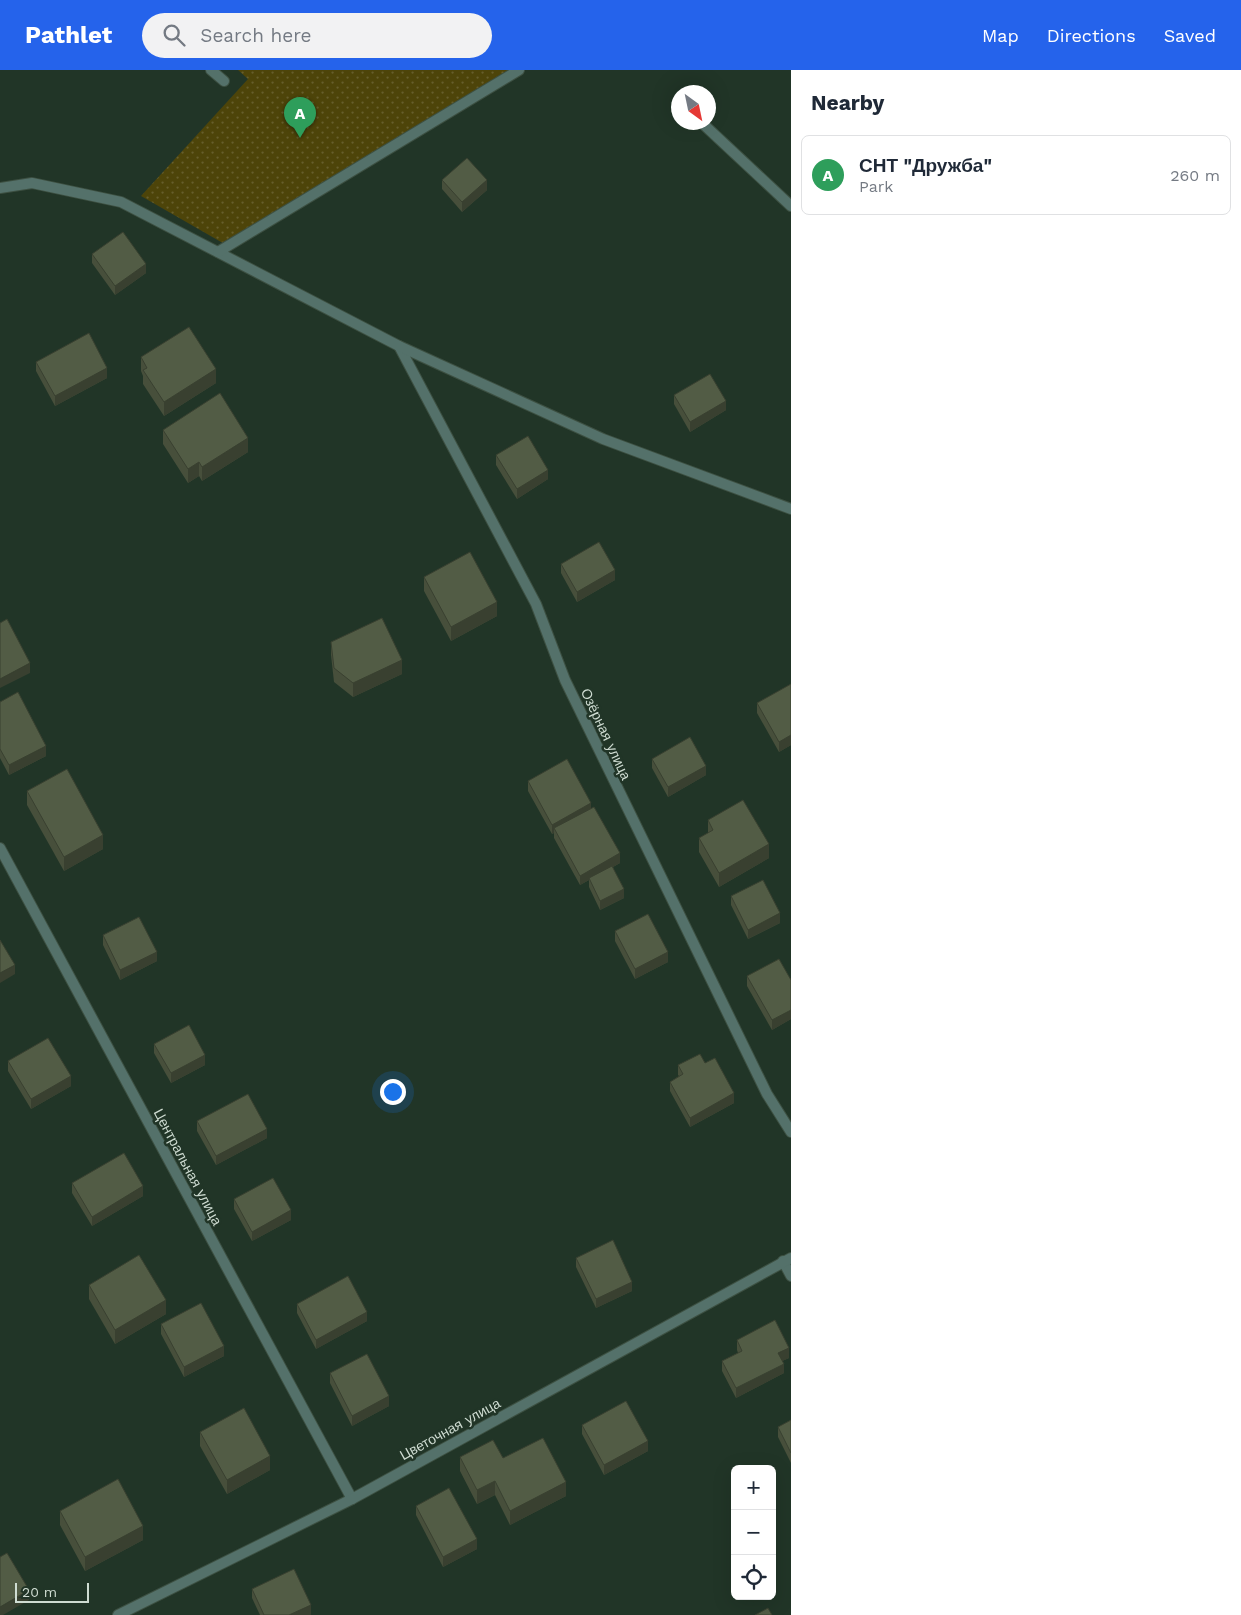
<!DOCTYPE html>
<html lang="en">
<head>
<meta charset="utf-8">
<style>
	body { margin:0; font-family:"Work Sans",sans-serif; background:#f2f2f3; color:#1f2937 }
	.controls { position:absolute; right:15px; bottom:15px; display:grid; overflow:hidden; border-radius:8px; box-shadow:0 5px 20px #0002 }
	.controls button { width:45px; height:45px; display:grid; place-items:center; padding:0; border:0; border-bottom:1px solid #e0e1e3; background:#fff; color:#1f2937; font:25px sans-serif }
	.compass { position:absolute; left:671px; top:15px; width:45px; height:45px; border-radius:50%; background:#fff; box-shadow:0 5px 20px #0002; rotate:147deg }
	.scale { position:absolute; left:15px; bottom:12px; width:74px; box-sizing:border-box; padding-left:5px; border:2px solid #cfdcd2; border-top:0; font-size:14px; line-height:18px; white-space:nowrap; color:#cfdcd2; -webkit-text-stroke:4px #213527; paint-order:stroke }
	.you { position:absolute; left:392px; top:1021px; width:18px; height:18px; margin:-12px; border:4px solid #fff; border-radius:50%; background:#1a73e8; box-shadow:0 0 0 8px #1a73e833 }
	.badge { display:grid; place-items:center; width:32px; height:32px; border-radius:50%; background:#2563eb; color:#fff; font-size:16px; font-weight:700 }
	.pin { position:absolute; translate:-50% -41px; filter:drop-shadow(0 1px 2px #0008) }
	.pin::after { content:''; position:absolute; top:26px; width:18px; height:15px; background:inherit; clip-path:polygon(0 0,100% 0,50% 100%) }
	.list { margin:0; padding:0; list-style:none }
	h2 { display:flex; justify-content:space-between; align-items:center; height:65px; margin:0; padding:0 20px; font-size:21px }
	h2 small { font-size:16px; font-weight:400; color:#747a83 }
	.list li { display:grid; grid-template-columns:32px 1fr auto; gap:15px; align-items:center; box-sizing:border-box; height:80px; margin:0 10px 10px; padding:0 10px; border:1px solid #e0e1e3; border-radius:8px }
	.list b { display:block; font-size:19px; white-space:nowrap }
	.list p { margin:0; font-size:16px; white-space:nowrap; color:#747a83 }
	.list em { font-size:16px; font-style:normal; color:#747a83 }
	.icon { flex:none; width:28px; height:28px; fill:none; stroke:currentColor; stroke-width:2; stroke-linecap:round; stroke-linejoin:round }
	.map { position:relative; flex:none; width:791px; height:1545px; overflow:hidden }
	header { display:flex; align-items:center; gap:30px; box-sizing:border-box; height:70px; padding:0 25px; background:#2563eb; color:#fff }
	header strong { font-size:24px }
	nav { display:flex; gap:28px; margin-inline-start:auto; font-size:18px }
	.search { width:350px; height:45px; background:#f2f2f3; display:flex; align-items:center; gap:12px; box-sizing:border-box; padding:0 18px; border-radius:28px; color:#747a83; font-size:19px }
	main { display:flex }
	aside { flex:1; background:#fff }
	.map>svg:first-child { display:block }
	.park { fill:url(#park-dots) }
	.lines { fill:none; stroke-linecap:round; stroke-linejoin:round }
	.service-casing { stroke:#3d5042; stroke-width:12 }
	.minor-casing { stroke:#3d5042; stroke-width:12 }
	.service { stroke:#54716a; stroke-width:10 }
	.minor { stroke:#54716a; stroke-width:10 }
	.wall { fill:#474f3b }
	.shaded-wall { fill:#394030 }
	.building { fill:#525c45; stroke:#394030 }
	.labels { text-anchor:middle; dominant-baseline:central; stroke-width:5; stroke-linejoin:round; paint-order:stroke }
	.street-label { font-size:14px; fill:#cfdcd2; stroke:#213527 }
</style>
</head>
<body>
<header>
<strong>Pathlet</strong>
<div class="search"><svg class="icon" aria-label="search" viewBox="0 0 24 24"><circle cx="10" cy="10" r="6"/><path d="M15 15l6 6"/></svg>Search here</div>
<nav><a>Map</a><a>Directions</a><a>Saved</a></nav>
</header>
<main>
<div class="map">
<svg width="791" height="1545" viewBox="0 0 791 1545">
	<defs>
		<pattern id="park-dots" width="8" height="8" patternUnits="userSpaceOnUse" patternTransform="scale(1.25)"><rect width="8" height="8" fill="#4d4409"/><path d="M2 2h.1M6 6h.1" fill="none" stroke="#665e2c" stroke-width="1.8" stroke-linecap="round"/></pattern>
	</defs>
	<rect width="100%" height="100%" fill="#213527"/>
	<polygon class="park" points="238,0 516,0 228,176 141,126 248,9"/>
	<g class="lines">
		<g class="service-casing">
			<polyline id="service" points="399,276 536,534 565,610 767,1024 791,1062"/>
		</g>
		<g class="minor-casing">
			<g id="minor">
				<polyline points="211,0 224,11"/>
				<polyline points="701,52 791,136"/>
				<polyline points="0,118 32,113 121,132 399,276 603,369 791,439"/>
				<polyline points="218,182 519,0"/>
				<polyline points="0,778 352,1429"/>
				<polyline points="783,1191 791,1206"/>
				<polyline points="118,1545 352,1429 791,1188"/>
			</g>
		</g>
		<use href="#service" class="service"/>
		<use href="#minor" class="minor"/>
	</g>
	<g class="wall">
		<polygon points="442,110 487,120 462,142 442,119"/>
		<polygon points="92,184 146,203 115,225 92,193"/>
		<polygon points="141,287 216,313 164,346 143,314 143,306 141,301"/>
		<polygon points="36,292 107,308 55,336 36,301"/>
		<polygon points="674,325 726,340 690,362 674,334"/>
		<polygon points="163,360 248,382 202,411 199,406 188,413 163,374"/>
		<polygon points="496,385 548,409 517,429 496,395"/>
		<polygon points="561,494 615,510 577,532 561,503"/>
		<polygon points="424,507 497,546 451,571 424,521"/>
		<polygon points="331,572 402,604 353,627 334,612 331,585"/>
		<polygon points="791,614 791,675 779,682 757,643 757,633"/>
		<polygon points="0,632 46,686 9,705 0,688"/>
		<polygon points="652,689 706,705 668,727 652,698"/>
		<polygon points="528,711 591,738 620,793 613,797 624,828 600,840 589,817 589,810 580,815 554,768 554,763 552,764 528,721"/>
		<polygon points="27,721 103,779 64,801 27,735"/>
		<polygon points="708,750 769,788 719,817 699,782 699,768 708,764"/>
		<polygon points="731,826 780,853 748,869 731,835"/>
		<polygon points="615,861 668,892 635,909 615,871"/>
		<polygon points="103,865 157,891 120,910 103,875"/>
		<polygon points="747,906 791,910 791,949 772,960 747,916"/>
		<polygon points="154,974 205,995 171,1013 154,983"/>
		<polygon points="8,991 71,1016 31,1039 8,1001"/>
		<polygon points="705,993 734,1033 690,1057 670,1021 670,1012 679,1006 678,1005 678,995"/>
		<polygon points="197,1051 267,1068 216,1095 197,1061"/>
		<polygon points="72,1113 143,1126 92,1156 72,1123"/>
		<polygon points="234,1129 291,1150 252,1171 234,1139"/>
		<polygon points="576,1188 632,1221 596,1238 576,1197"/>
		<polygon points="89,1215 166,1244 115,1274 89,1229"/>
		<polygon points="297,1234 367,1251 316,1279 297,1243"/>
		<polygon points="161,1254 224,1286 184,1307 161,1264"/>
		<polygon points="737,1270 789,1288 782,1291 784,1303 736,1328 722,1301 722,1291 738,1283 737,1280"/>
		<polygon points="330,1303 389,1336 352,1356 330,1313"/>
		<polygon points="791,1350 791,1393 778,1367 778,1357"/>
		<polygon points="582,1355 648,1381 604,1405 582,1364"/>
		<polygon points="200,1362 270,1400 227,1424 200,1376"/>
		<polygon points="460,1387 503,1388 566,1426 510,1455 495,1425 477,1434 460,1401"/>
		<polygon points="416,1436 477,1479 443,1497 416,1445"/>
		<polygon points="60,1441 143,1470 85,1501 60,1455"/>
		<polygon points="252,1519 311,1544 310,1545 260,1545 252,1528"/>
	</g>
	<g class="shaded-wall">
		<polygon points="487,110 487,120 462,142 462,132"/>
		<polygon points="146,194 146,203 115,225 115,216"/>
		<polygon points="107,298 107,308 55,336 55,326"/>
		<polygon points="216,299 216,313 164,346 164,332"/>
		<polygon points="726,331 726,340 690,362 690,352"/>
		<polygon points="248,368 248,382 202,411 202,397"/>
		<polygon points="199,392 199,406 188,413 188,399"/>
		<polygon points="548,400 548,409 517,429 517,419"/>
		<polygon points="615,500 615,510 577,532 577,522"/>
		<polygon points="497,532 497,546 451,571 451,557"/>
		<polygon points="402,590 402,604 353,627 353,613"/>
		<polygon points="30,593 30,603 0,618 0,609"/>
		<polygon points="791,665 791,675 779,682 779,672"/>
		<polygon points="46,676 46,686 9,705 9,695"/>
		<polygon points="706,696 706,705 668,727 668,717"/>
		<polygon points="591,733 591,743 554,758 554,763 552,764 552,755"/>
		<polygon points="103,765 103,779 64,801 64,787"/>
		<polygon points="769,774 769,788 719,817 719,803"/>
		<polygon points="620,783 620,793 590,810 589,808 589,810 580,815 580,806"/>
		<polygon points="624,819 624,828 600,840 600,831"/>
		<polygon points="780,843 780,853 748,869 748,860"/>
		<polygon points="157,882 157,891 120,910 120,900"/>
		<polygon points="668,882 668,892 635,909 635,899"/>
		<polygon points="15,895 15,904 0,913 0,903"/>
		<polygon points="791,940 791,949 772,960 772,950"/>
		<polygon points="205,985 205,995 171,1013 171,1003"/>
		<polygon points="71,1006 71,1016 31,1039 31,1029"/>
		<polygon points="734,1023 734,1033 690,1057 690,1048"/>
		<polygon points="267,1059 267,1068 216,1095 216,1086"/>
		<polygon points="143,1116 143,1126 92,1156 92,1147"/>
		<polygon points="291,1140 291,1150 252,1171 252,1162"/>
		<polygon points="632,1212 632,1221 596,1238 596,1229"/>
		<polygon points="166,1230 166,1244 115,1274 115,1260"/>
		<polygon points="367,1242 367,1251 316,1279 316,1270"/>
		<polygon points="224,1276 224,1286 184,1307 184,1297"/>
		<polygon points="789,1278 789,1288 778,1293 778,1283"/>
		<polygon points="784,1294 784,1303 736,1328 736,1318"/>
		<polygon points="389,1326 389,1336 352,1356 352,1346"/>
		<polygon points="648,1371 648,1381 604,1405 604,1395"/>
		<polygon points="270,1386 270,1400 227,1424 227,1410"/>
		<polygon points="495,1411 495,1425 477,1434 477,1420"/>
		<polygon points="566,1412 566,1426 510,1455 510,1441"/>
		<polygon points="143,1456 143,1470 85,1501 85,1487"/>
		<polygon points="477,1469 477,1479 443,1497 443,1487"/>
		<polygon points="29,1520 29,1530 3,1545 0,1545 0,1537"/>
		<polygon points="311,1535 311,1544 310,1545 289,1545"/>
	</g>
	<g class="building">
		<polygon points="467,88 487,110 462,132 442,110"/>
		<polygon points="123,162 146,194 115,216 92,184"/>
		<polygon points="189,257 216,299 164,332 143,300 147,298 141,287"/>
		<polygon points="89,263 107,298 55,326 36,292"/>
		<polygon points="710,304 726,331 690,352 674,325"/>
		<polygon points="220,323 248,368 202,397 199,392 188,399 163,360"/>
		<polygon points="528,366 548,400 517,419 496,385"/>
		<polygon points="599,472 615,500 577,522 561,494"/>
		<polygon points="470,482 497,532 451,557 424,507"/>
		<polygon points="382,548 402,590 353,613 334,598 331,572"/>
		<polygon points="7,549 30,593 0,609 0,553"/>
		<polygon points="791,614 791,665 779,672 757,633"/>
		<polygon points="18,622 46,676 9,695 0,679 0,632"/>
		<polygon points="690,667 706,696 668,717 652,689"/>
		<polygon points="567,689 591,733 552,755 528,711"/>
		<polygon points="67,699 103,765 64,787 27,721"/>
		<polygon points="743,730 769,774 719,803 699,768 713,760 708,750"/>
		<polygon points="594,737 620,783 580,806 554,758"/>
		<polygon points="612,796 624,819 600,831 589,808"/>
		<polygon points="763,810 780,843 748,860 731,826"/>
		<polygon points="648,844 668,882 635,899 615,861"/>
		<polygon points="139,847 157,882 120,900 103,865"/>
		<polygon points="0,870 15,895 0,903"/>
		<polygon points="779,889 791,910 791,940 772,950 747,906"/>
		<polygon points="189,955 205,985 171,1003 154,974"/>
		<polygon points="48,968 71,1006 31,1029 8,991"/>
		<polygon points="700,984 705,993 715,988 734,1023 690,1048 670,1012 683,1004 678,995"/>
		<polygon points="248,1024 267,1059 216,1086 197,1051"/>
		<polygon points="124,1083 143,1116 92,1147 72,1113"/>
		<polygon points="273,1108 291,1140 252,1162 234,1129"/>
		<polygon points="613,1170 632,1212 596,1229 576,1188"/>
		<polygon points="139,1185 166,1230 115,1260 89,1215"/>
		<polygon points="348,1206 367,1242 316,1270 297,1234"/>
		<polygon points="201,1233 224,1276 184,1297 161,1254"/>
		<polygon points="775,1250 789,1278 778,1283 784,1294 736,1318 722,1291 742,1281 737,1270"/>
		<polygon points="367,1284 389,1326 352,1346 330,1303"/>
		<polygon points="626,1331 648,1371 604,1395 582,1355"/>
		<polygon points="244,1338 270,1386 227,1410 200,1362"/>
		<polygon points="791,1350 791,1383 778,1357"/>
		<polygon points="543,1368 566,1412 510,1441 495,1411 477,1420 460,1387 493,1370 503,1388"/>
		<polygon points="118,1409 143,1456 85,1487 60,1441"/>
		<polygon points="449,1418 477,1469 443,1487 416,1436"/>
		<polygon points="7,1483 29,1520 0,1537 0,1487"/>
		<polygon points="294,1499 311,1535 289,1545 264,1545 252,1519"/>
		<polygon points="768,1538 772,1545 755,1545"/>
	</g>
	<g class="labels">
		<g class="street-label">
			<text transform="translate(606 664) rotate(65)">Озёрная улица</text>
			<text transform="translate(188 1097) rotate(62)">Центральная улица</text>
			<text transform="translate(450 1359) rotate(-29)">Цветочная улица</text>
		</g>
	</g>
</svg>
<div class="controls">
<button>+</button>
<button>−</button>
<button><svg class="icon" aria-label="locate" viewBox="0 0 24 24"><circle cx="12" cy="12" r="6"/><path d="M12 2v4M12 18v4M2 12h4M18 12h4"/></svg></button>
</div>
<svg class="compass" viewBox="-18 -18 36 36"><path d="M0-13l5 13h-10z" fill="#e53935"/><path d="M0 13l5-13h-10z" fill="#747a83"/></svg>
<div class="scale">20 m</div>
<div class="you"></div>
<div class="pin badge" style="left:300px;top:68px;background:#2e9e5b">A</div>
</div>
<aside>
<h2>Nearby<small></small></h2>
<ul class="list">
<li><span class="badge" style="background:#2e9e5b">A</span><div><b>СНТ &quot;Дружба&quot;</b><p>Park</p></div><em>260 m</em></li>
</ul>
</aside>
</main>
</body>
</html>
